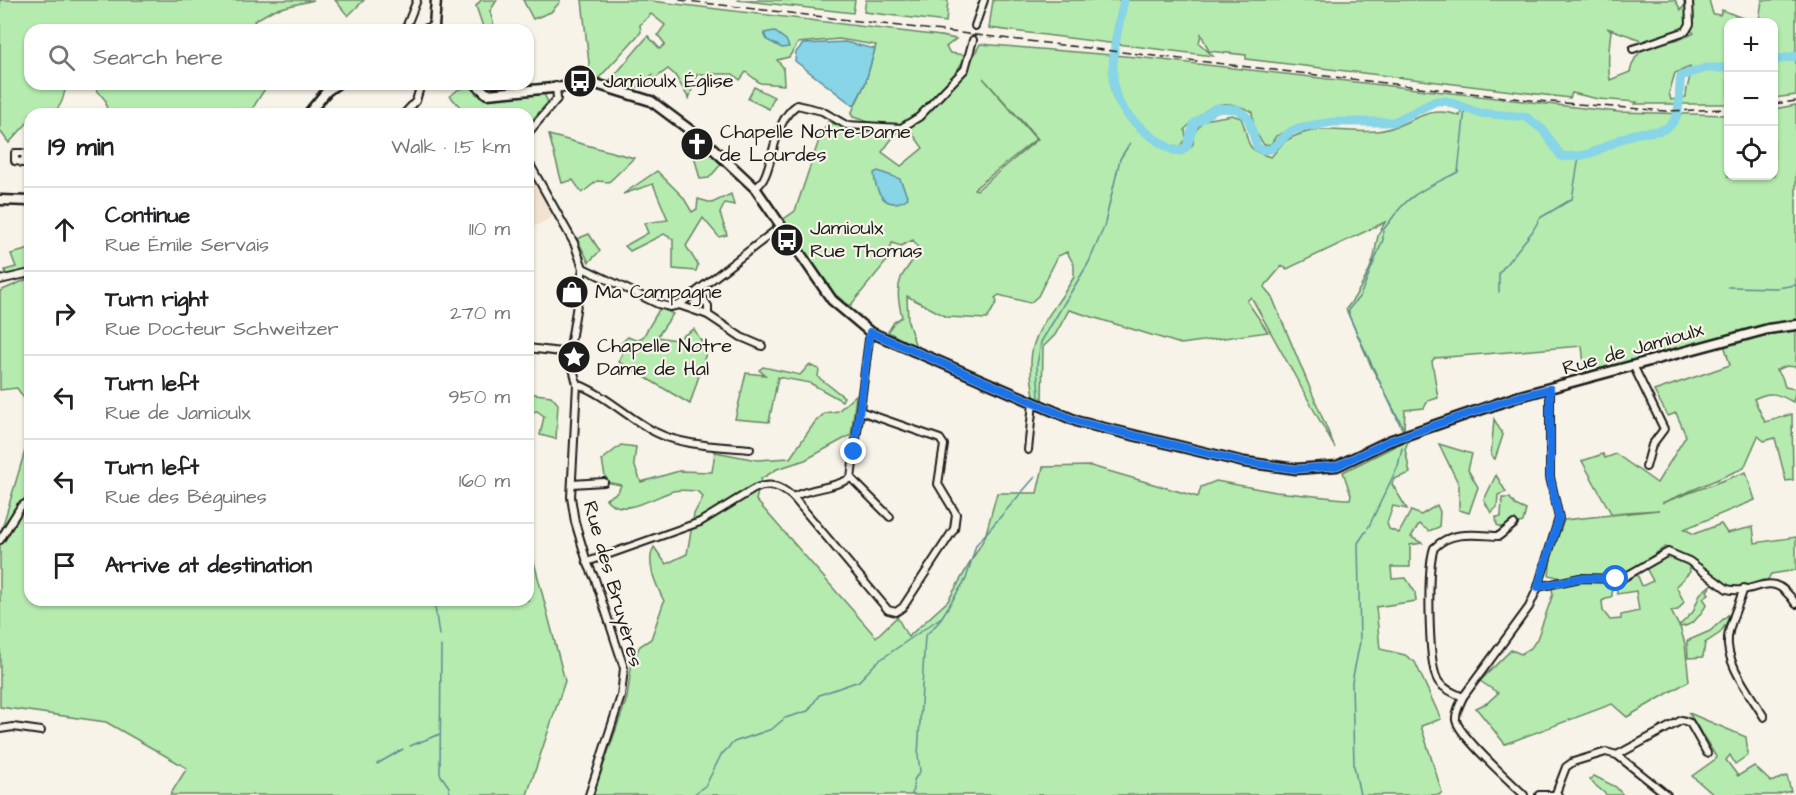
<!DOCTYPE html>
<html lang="en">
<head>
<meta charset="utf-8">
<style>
	body { margin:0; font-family:"Architects Daughter",sans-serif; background:#f6f6f6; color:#202124 }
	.controls { position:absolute; right:18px; top:18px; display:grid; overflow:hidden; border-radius:12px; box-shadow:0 2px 4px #0004 }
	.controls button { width:54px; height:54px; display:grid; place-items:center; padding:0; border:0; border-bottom:2px solid #e0e0e0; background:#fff; color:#202124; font:30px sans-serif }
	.stop { position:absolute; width:18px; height:18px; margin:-14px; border:4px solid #1a73e8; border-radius:50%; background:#fff }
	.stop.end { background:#1a73e8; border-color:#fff; box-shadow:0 2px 6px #0008 }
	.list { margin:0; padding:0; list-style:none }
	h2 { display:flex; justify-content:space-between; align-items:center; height:78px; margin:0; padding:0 24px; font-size:26px }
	h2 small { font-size:20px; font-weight:400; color:#757577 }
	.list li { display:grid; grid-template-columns:39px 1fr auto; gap:18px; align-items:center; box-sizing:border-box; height:84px; padding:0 24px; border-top:2px solid #e0e0e0 }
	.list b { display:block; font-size:22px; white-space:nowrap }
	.list p { margin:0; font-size:20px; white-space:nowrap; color:#757577 }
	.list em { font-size:20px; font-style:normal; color:#757577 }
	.icon { flex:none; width:33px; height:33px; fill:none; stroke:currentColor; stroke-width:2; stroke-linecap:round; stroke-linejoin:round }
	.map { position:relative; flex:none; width:1796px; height:795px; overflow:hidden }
	.search { position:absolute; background:#fff; box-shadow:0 2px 4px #0004; left:24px; top:24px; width:510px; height:66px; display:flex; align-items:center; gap:15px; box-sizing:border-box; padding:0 21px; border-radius:18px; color:#757577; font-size:22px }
	.panel { position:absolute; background:#fff; box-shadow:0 2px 4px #0004; left:24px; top:108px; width:510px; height:498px; border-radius:18px }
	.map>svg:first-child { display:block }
	.built { fill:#f2e2d0 }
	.green { fill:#b5ebae; stroke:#688465; stroke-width:1.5; fill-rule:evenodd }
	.water { fill:#87d5e6; stroke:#5c8b95; stroke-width:1.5 }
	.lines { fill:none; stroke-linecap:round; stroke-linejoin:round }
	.stream { stroke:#5c8b95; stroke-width:1.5 }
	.river { stroke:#87d5e6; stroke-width:9 }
	.street-casing { stroke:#1c1c1c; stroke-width:10 }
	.secondary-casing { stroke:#1c1c1c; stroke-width:13 }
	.street { stroke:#f7f3e8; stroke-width:6 }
	.secondary { stroke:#f7f3e8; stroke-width:8 }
	.rail { stroke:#1c1c1c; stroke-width:1.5; stroke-dasharray:9 4.5; stroke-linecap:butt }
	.route { stroke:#1a73e8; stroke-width:8 }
	.labels { text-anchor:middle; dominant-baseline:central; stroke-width:4.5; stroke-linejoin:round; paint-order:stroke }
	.poi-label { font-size:20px; fill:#1c1c1c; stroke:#f7f3e8; text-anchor:start }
	.street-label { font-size:20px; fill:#1c1c1c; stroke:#f7f3e8 }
</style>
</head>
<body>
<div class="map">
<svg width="1796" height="795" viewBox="0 0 1796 795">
	<rect width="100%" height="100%" fill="#f7f3e8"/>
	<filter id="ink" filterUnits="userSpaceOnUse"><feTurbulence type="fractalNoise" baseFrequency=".0167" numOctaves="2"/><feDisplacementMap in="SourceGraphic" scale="12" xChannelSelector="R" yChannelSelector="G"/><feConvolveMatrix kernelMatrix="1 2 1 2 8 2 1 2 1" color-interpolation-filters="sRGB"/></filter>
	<g filter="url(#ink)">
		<polygon class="built" points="528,164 556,215 528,230"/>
		<g class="green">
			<path d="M0 0H314L273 10 254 21 259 30H30V84H66C62 111 57 114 30 114V120L9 143 0 131Z"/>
			<polygon points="335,0 364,0 348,16"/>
			<polygon points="481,0 497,0 490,11 495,30 484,30 476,6"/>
			<polygon points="523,0 560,0 560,2 551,12 533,19"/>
			<path d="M582 0H643L941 36 956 39 946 47 950 53 966 55C957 74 924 117 904 123 887 129 869 122 853 117L851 114 865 84 876 45 839 39 798 43 789 57 777 60 783 67 784 85 760 83 746 72 740 80 733 74H697L689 99 675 75 668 69 649 83 653 74 635 89 609 82 648 36 660 49 665 44 658 35 665 25 651 14 640 25 641 32 598 79 591 81Z"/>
			<polygon points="737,0 855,0 853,13"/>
			<polygon points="866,0 948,0 946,22 864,12"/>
			<path d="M993 0H1675L1681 10 1684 6V0H1687L1690 22 1693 20 1690 0H1709L1713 14 1720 15 1722 10 1745 19 1759 21 1762 0H1796V95L1774 98V22H1728V104H1635L1637 102 1598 99 1572 93 1570 98 1246 59V55L1209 51 1201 34 1199 43 1213 56 989 28ZM1607 28 1639 39 1641 44 1690 29 1694 33C1667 49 1639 34 1630 72L1610 80C1607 64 1609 46 1611 31ZM1690 67C1692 76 1686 87 1686 97L1671 100 1669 93 1675 73Z"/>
			<path d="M980 44 1136 57 1618 112 1728 115V176H1774V109L1796 105V322L1719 337 1585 373 1582 346 1435 358 1432 361 1438 398 1428 401 1424 408 1405 410 1404 429 1372 368 1346 309C1356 297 1370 272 1374 257 1378 238 1375 239 1385 222L1287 269 1282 266 1264 287 1272 297 1335 448 1251 297 1247 301 1268 332 1181 344 1069 310 1055 335 1043 347 1042 403 1035 400C1021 335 1044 328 1074 277V265L1067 252 1058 256 1038 296 1030 303 999 295 995 298 997 302 987 319 947 317 907 296 908 322 916 347 888 332 894 322 902 317C899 304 896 291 901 278 906 267 915 261 918 248L913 240 901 246 892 243 886 262 850 306 827 288 781 221 795 211 820 137 828 122 866 133 897 132 882 152 901 166 923 148 907 126 913 124 964 75ZM983 78 1038 139 977 190 974 189 1036 139ZM1436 99H1446L1462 105 1460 116C1425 102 1410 128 1377 131 1345 134 1319 122 1287 140 1281 143 1276 152 1271 157 1241 149 1251 140 1241 118L1232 115 1204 120 1193 134V144C1182 159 1171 154 1158 144L1180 147 1186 139 1185 129C1208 107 1220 94 1252 112L1254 130 1264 145 1271 144 1276 136 1290 130 1332 119 1393 120Z"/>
			<polygon points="92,84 268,84 249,114 107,114 106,101"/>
			<polygon points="467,84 472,84 476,94 485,99 536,93 544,94 548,102 529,124 528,114 456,114 461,108 450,96 459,89 465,88"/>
			<polygon points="754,87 774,97 769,109 748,99"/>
			<polygon points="549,135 634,158 609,182 597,181 582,193 573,180 562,183"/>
			<polygon points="700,143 723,162 709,178 700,179 692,148"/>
			<polygon points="657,171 683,197 692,212 697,209 698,199 712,203 731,194 734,205 725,203 720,213 727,235 719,237 703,218 686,246 698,265 696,271 673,269 673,239 664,234 630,251 625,246 648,233 644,223 668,220 653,184 623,194"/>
			<polygon points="589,234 600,251 589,262 577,239"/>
			<polygon points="30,249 30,270 7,278 5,270 16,267 11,254"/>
			<polygon points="30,278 30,407 17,388 0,390 0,291"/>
			<polygon points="660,308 673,314 657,337 676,340 694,329 707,350 690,404 619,362 624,349 618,346 628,337 635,340 643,337"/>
			<path d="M1796 329V367L1787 366 1776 370 1782 377 1785 387 1796 389 1793 402C1777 393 1770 391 1754 399L1765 422 1792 414 1793 480 1786 481 1775 438 1764 441 1758 436 1744 468 1662 503 1746 472 1755 500 1684 529 1694 534 1721 524 1727 533 1753 527 1755 543 1796 537V570L1771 574 1767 581 1730 589 1685 556 1665 547 1621 577 1561 578 1549 575 1551 556 1564 520 1659 510 1611 513 1582 461 1603 454 1605 458 1616 454 1657 483 1686 436 1676 413 1668 416 1654 391 1730 365 1724 344Z"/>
			<polygon points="809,365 819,369 818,377 844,397 842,401 810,383 778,377 769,422 735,419 746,373 765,375 759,370 763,367 800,375"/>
			<polygon points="528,393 551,396 558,404 556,439 540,435 544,416 537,411 528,413"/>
			<path d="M856 395 851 435 805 460 777 469 761 479 756 500 876 637 897 617 908 637 948 601 985 537 997 493H1037L1043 467 1091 466 1198 497 1201 487 1216 481 1276 492 1344 499H1350L1351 495 1343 472 1409 439 1405 449 1410 473 1394 479 1392 484 1407 509 1393 506 1387 523 1389 529 1399 533 1411 511 1421 515 1437 505 1440 512 1439 527 1429 531 1419 524 1411 537 1422 543 1410 545V567H1391L1392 579 1406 578 1415 592 1416 601 1376 607 1380 649 1405 655 1415 662 1441 719 1421 726 1442 792 1439 795H593L627 698 632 661 640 646 651 639 664 601C657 587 645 563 654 547L666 564 687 554 694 514 703 497 697 491C689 491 680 489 673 491 654 497 622 519 606 499L618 492 621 485 606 482 602 460 621 445 636 447 634 464 641 482 679 471 712 472 715 452 757 460 790 458 815 422 825 413 838 411Z"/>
			<polygon points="1494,419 1503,435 1495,459 1491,455"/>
			<polygon points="30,434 30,600 528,600 528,539 565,681 527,795 170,795 187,768 106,722 0,707 0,535"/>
			<polygon points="1439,444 1472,454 1468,470 1478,487 1469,513 1459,510 1459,485"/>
			<polygon points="1496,475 1506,492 1498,495 1497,507 1491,513 1484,500"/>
			<polygon points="1502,498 1510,498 1515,505 1526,510 1523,522 1503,528 1497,525 1496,517 1501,517"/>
			<path d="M1667 554 1689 564 1690 572 1676 586 1684 602 1678 610 1671 611 1679 626 1693 612 1700 594 1714 582 1707 591 1709 594 1703 598 1707 604C1700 615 1694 626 1680 627L1685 644 1689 681 1627 717 1612 704 1505 744 1476 708 1487 703 1498 693 1480 681 1511 650 1521 654 1531 648 1537 639 1553 594 1551 585 1575 581 1612 583V596L1602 601 1603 611 1610 620 1621 619V615L1639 611 1636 591 1617 594 1616 582 1637 574 1642 586 1653 581 1645 566Z"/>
			<polygon points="1728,615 1729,619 1720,633 1705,643 1703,657 1688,658 1687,641 1710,631"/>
			<polygon points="1689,713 1746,737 1748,755 1735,764 1730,755 1726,760 1738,776 1754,766 1771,782 1787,776 1791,791 1775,795 1714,795 1692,776 1717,758"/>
			<polygon points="1594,776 1616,787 1623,795 1607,795 1589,780"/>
		</g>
		<g class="water">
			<polygon points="774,31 786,40 789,47 782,48 767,40 764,33"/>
			<polygon points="845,42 875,49 865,84 854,106 795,61 796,52 803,44"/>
			<path d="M878 171 900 179 908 198C887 212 875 194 874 173Z"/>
		</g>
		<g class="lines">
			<g class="stream">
				<polyline points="1728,287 1777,288 1796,285"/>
				<polyline points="1499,292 1499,273 1532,232 1540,218 1572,199 1579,157"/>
				<polyline points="1039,397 1037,365 1041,342 1089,262 1104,227 1120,159 1130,143"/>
				<path d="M1402 429 1349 316V309L1360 296 1383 240V230C1393 218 1401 204 1415 195 1428 186 1444 179 1458 172L1465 109"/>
				<polyline points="1368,528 1398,466 1402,448"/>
				<polyline points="434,600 439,635"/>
				<polyline points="441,646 440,774 449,787 450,795"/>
				<polyline points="410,746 440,734"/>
				<polyline points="377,764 403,749"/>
				<polyline points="693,795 706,785 721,755 734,742 772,729 785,718 808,711 819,695 859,681 877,662 940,618"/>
				<polyline points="912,795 914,780 920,771 918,755 925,636 938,623 966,579 976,545 1035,477"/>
				<polyline points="1360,795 1354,766 1352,682 1360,642 1358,543 1366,531"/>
			</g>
			<g class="river">
				<path d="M1124 0C1118 28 1110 59 1114 88 1118 114 1152 139 1173 150L1181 151 1187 146 1194 124 1216 108 1237 109 1248 118 1257 147 1262 150 1271 149 1291 131 1309 126 1333 122H1394L1436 101H1446L1479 113 1526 117 1543 130 1561 156C1590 160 1606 144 1631 135 1646 129 1662 136 1673 122 1682 110 1678 90 1681 76L1706 68H1728"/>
				<polyline points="1774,60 1796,56"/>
			</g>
			<g class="street-casing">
				<g id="street">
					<polyline points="975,26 984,0"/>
					<polyline points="405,30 417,0"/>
					<polyline points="1633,49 1686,31 1690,24 1689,0"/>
					<polyline points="404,114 416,101 421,84"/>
					<polyline points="528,133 557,99 556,86"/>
					<polyline points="528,161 574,243 583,268 569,353 577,384 571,497 575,522 587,562 595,579 624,668 621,696 589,795"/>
					<polyline points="22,163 25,157 23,153 15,153 15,161 30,163"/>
					<path d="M755 188C775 178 769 124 797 105L822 111 846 125 901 128 919 117 965 69 973 40"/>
					<polyline points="583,268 658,304 670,307 679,305 781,226"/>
					<polyline points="0,280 30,273"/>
					<polyline points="698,291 708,306 708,315 741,337 762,346"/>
					<polyline points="679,305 708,315"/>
					<polyline points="528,348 569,353"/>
					<polyline points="1633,365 1664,429 1652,445 1646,467"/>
					<path d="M577 384C606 395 628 418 655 432 682 446 720 446 750 449"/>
					<polyline points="1028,450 1033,403"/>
					<polyline points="851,478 890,517"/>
					<polyline points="572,484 604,482"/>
					<path d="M793 497C811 487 833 489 851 478L870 332"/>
					<path d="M1514 524 1499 536C1476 535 1451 530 1434 548 1427 567 1428 660 1437 679 1441 688 1454 693 1463 697 1460 704 1455 713 1456 720 1459 736 1511 782 1524 795"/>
					<polyline points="0,540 21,506 30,501"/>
					<path d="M587 562 700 522 754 489C770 482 780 486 793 497L888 610 896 612 903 607 954 529 956 514 938 484 944 445 940 439 860 411"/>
					<polyline points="1538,587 1559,518 1550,477 1550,389"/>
					<path d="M1744 588C1739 604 1730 621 1728 637 1725 664 1751 695 1764 717"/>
					<path d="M1463 697 1529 607 1538 587 1580 578 1621 579 1668 552 1689 561 1727 589C1757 597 1770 565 1796 604"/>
					<polyline points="0,729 13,727 41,731"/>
					<polyline points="1617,755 1682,720 1690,723 1707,753"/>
					<polyline points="1556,793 1566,767 1573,762 1606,752 1617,755 1667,795"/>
					<polyline points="1539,795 1558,795"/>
				</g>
			</g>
			<g class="secondary-casing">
				<g id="secondary">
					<polyline points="434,26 436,0"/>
					<polyline points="426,30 434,26"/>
					<polyline points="476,84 487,94 596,84 651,101 706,142 755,188 832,300 870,332 1079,422 1244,462 1296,469 1337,466 1389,441 1520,396 1768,329 1796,325"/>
					<polyline points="308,114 327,91 337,84"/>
					<polyline points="0,200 30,201"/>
				</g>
			</g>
			<use href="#street" class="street"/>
			<use href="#secondary" class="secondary"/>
			<g class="rail">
				<polyline points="679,0 1538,101 1666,111 1728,109"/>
				<polyline points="1774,104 1796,101"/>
			</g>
		</g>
	</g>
	<g class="lines" filter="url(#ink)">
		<polyline class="route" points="854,452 870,332 1079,422 1244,462 1296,469 1337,466 1389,441 1520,396 1550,389 1550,477 1559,518 1538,587 1580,578 1616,579"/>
	</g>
	<defs>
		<g id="bus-disc" transform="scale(1.725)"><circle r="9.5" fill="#1c1c1c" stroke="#f7f3e8"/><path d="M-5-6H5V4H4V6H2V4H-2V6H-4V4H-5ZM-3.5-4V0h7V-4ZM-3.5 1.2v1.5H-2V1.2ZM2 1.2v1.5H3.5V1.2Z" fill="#fff"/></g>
		<g id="church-disc" transform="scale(1.725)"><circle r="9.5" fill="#1c1c1c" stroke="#f7f3e8"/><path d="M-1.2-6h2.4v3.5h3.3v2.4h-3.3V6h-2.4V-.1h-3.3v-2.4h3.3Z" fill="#fff"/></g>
		<g id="shop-disc" transform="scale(1.725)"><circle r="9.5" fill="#1c1c1c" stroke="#f7f3e8"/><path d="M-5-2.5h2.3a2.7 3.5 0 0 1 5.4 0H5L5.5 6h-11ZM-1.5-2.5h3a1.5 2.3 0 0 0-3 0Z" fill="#fff"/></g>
		<g id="sight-disc" transform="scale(1.725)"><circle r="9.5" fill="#1c1c1c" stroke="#f7f3e8"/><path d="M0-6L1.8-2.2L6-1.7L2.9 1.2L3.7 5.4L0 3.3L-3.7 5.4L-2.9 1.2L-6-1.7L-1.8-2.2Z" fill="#fff"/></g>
	</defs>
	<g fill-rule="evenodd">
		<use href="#bus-disc" x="580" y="81"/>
		<use href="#church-disc" x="697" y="144"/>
		<use href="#bus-disc" x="787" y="240"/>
		<use href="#shop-disc" x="572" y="292"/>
		<use href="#sight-disc" x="574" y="357"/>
	</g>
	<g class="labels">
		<g class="poi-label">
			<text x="603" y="81">Jamioulx Église</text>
			<text x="720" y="132">Chapelle Notre-Dame<tspan x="720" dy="23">de Lourdes</tspan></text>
			<text x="810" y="228">Jamioulx<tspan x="810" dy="23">Rue Thomas</tspan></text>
			<text x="595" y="292">Ma Campagne</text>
			<text x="597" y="346">Chapelle Notre<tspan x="597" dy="23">Dame de Hal</tspan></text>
		</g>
		<g class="street-label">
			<text transform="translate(1633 349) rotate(-16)">Rue de Jamioulx</text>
			<text transform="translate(613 584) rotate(74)">Rue des Bruyères</text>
		</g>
	</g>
</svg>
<div class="controls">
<button>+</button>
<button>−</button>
<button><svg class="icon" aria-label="locate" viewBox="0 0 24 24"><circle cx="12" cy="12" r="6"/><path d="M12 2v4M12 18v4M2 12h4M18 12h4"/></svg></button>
</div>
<div class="stop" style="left:1616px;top:579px"></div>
<div class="stop end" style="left:854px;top:452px"></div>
<div class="search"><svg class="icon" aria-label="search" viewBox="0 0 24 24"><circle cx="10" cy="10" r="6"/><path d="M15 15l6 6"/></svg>Search here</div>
<section class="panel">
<h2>19 min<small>Walk · 1.5 km</small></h2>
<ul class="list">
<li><svg class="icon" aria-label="ahead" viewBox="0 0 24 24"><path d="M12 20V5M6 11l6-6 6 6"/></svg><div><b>Continue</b><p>Rue Émile Servais</p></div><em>110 m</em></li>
<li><svg class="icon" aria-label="right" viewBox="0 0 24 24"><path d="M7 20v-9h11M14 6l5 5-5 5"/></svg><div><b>Turn right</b><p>Rue Docteur Schweitzer</p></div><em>270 m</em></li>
<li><svg class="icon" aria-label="left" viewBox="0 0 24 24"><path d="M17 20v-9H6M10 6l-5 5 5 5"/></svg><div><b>Turn left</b><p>Rue de Jamioulx</p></div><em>950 m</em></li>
<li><svg class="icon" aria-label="left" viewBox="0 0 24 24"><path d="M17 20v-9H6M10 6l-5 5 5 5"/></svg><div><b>Turn left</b><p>Rue des Béguines</p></div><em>160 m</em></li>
<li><svg class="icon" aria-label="arrive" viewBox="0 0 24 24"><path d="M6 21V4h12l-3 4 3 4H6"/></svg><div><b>Arrive at destination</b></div></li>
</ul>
</section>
</div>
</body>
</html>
